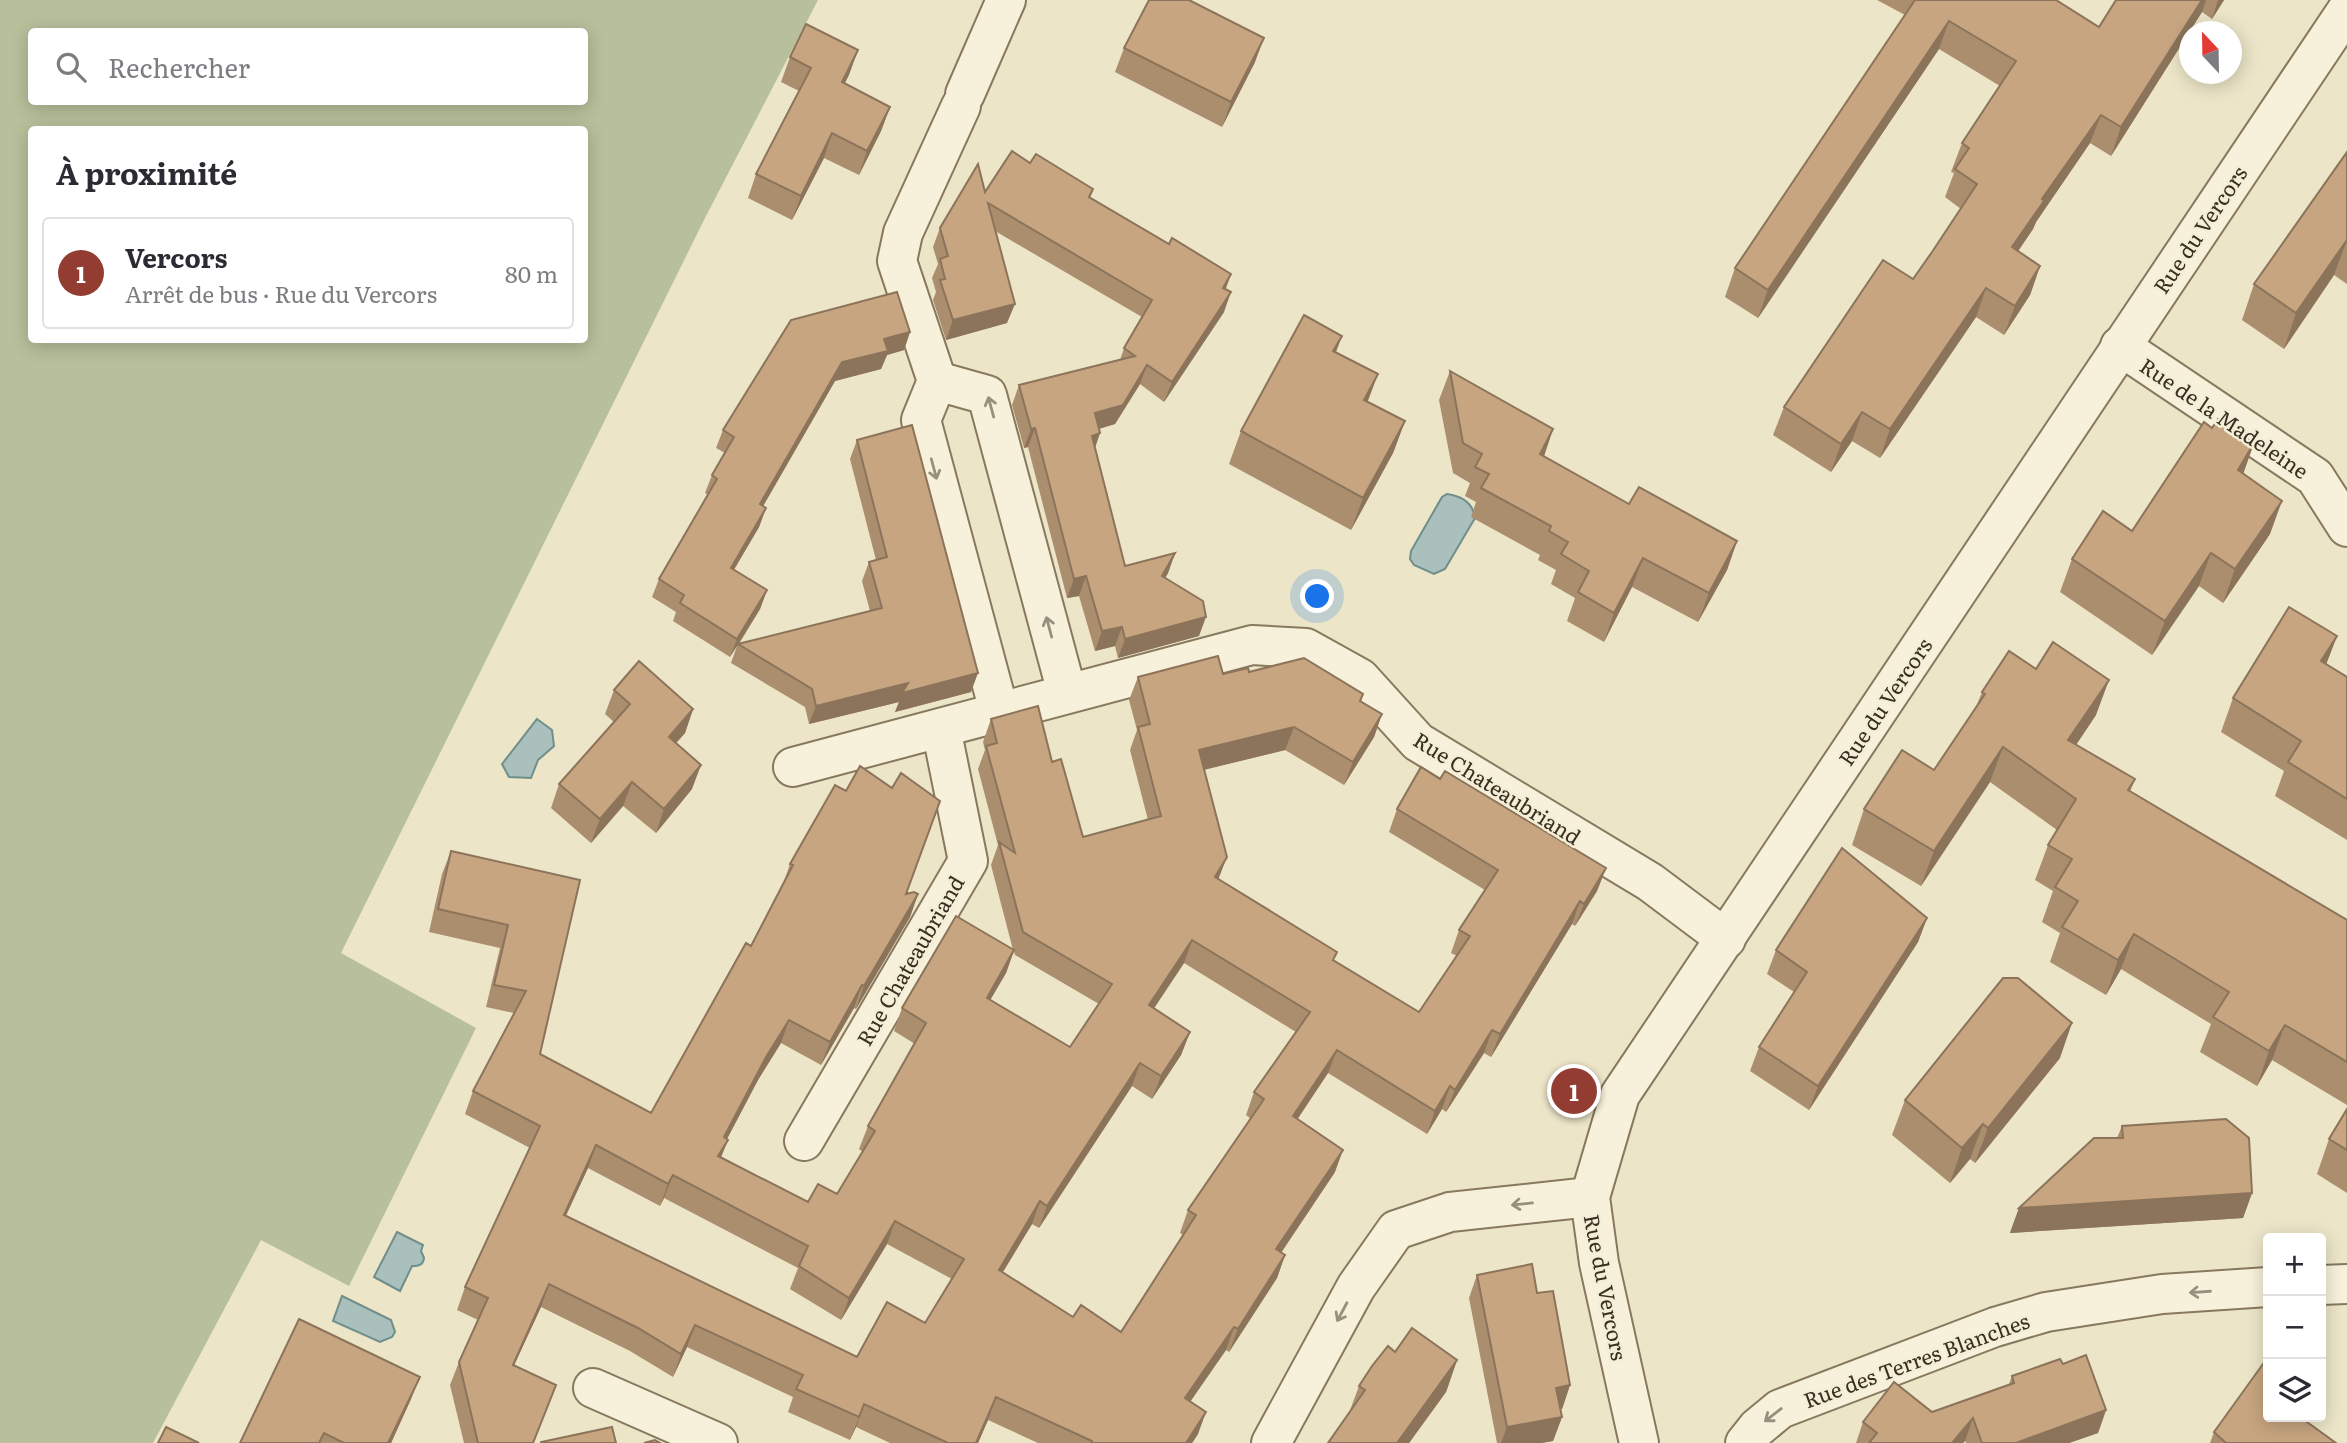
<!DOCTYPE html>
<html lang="fr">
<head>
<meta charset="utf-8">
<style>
	body { margin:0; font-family:Literata,serif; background:#f7f7f7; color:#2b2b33 }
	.controls { position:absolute; right:21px; bottom:21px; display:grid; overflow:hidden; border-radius:7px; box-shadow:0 4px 18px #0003 }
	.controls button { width:63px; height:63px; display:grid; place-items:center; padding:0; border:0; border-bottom:2px solid #e1e1e2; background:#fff; color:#2b2b33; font:35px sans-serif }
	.compass { position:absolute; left:2179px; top:21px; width:63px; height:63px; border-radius:50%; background:#fff; box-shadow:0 4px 18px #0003; rotate:338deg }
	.you { position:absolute; left:1318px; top:597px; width:24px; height:24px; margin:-18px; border:5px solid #fff; border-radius:50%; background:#1a73e8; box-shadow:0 0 0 10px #1a73e833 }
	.badge { display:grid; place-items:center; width:46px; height:46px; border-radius:50%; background:#923c32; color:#fff; font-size:23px; font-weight:700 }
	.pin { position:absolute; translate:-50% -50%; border:4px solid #fff; box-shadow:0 2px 7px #0006 }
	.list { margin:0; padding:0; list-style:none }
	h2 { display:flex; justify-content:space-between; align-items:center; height:91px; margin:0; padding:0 28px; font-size:30px }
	h2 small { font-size:23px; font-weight:400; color:#7c7c81 }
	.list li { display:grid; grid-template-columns:46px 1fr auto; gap:21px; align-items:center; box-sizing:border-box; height:112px; margin:0 14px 14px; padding:0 14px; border:2px solid #e1e1e2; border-radius:7px }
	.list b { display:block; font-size:26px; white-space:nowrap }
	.list p { margin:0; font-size:23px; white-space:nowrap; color:#7c7c81 }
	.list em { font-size:23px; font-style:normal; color:#7c7c81 }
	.icon { flex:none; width:38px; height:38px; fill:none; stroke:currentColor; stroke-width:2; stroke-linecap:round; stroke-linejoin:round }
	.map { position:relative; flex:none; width:2347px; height:1443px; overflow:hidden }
	.search { position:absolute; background:#fff; box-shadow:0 4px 18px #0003; left:28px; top:28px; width:560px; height:77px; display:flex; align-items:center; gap:18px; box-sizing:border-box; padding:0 24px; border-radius:7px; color:#7c7c81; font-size:26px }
	.panel { position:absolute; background:#fff; box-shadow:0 4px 18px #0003; left:28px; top:126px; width:560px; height:217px; border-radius:7px }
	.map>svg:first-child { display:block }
	.cemetery { fill:#b7bf9b; fill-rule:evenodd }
	.water { fill:#a9c0bc; stroke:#708e8a; stroke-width:2 }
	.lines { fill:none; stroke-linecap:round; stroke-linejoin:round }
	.minor-casing { stroke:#87785e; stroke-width:42 }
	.minor { stroke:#f7f1db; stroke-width:38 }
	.wall { fill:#ab8e6e; fill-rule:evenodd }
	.shaded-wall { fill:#8b745a }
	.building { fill:#c7a580; stroke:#8b745a; stroke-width:2; fill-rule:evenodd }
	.oneway { stroke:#98907e }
	.labels { text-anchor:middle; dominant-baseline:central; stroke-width:5; stroke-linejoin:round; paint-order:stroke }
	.street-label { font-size:21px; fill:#382e21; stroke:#f4eed7 }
</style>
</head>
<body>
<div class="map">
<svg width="2347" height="1443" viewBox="0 0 2347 1443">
	<rect width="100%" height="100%" fill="#ece5c8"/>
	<path class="cemetery" d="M0 0H818L705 218 341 953 476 1028 349 1286 261 1240 153 1443H0ZM32 32H584V102H32ZM32 130H584V340H32Z"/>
	<g class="water">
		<path d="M1447 494C1461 496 1473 502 1475 518L1445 569 1434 574 1414 565 1410 559 1411 551 1442 497Z"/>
		<polygon points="537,719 552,730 554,746 538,760 531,778 509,777 502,764"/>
		<path d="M397 1232 423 1245 421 1251 424 1258C423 1265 419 1266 412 1266L400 1291 374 1277Z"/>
		<polygon points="342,1296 391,1320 395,1332 392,1337 380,1342 333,1321"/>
	</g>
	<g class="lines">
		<g class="minor-casing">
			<g id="minor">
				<polyline points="965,94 1006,0"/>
				<polyline points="961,106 903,233 897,261 937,381 921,420 999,711"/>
				<polyline points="2120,346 2315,477 2347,527"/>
				<polyline points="937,381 987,395 1067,693"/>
				<polyline points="793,767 1252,645 1306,648 1360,678 1418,742 1650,882 1726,939"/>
				<polyline points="804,1141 968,861 941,728"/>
				<polyline points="2321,1285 2347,1284"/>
				<polyline points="593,1388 718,1443"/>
				<polyline points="1271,1443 1356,1287 1396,1230 1450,1212 1590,1197"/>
				<polyline points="1639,1443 1599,1263 1590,1197 1620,1095 2347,10"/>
				<polyline points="1745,1443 1757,1428 1780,1409 1995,1327 2046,1312 2162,1294 2268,1287"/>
			</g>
		</g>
		<use href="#minor" class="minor"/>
	</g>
	<g class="wall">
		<polygon points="1877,0 2056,0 2099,27 2116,0 2224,0 2212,19 2202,12 2111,156 2090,143 2036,222 2033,229 2018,251 2040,266 2030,295 2004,335 1976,317 1880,458 1852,441 1831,472 1773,435 1784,407 1913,279 1932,252 1961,209 1945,197 1954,173 1951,172 1962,143 2000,86 1939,49 1758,318 1725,297 1735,268 1905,15"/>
		<polygon points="1124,48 1255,62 1222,127 1115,72"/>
		<polygon points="858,50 844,84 890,107 881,131 859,175 824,158 792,220 748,198 756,174 799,91 781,82 790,57"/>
		<polygon points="2347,152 2347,284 2334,275 2284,349 2242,320 2254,284"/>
		<polygon points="1030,163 1093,189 1090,198 1226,289 1224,312 1164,402 1140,384 1115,424 1099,429 1100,433 1095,448 1125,566 1175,553 1168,573 1165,578 1199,636 1118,658 1115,646 1095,651 1079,596 1067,598 1028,447 1024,448 1012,405 1019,385 1120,360 1124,348 1142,317 995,231 1007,323 946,340 933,300 936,292 932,278 938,264 933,247 940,228 985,192"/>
		<polygon points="910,332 904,350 887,355 881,369 835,381 763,506 766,508 759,527 734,570 767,590 760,609 739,644 870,611 862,581 869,562 876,560 850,459 857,440 971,692 895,712 899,702 809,724 805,707 731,663 737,646 730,657 673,621 676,612 652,597 659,579 708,495 705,493 712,475 725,453 716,448 723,430"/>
		<polygon points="1336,352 1368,402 1405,421 1393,453 1351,530 1229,464 1241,431"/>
		<polygon points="1450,371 1553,429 1544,456 1629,504 1737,541 1727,570 1698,622 1632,587 1604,642 1567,621 1575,598 1551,584 1556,570 1538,560 1540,555 1471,517 1476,502 1465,496 1470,483 1453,473 1439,400"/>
		<polygon points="2212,428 2254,443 2243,474 2270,534 2223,603 2199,586 2152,655 2060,592 2072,559 2132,531"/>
		<polygon points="2337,636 2326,664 2347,677 2347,840 2275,796 2284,771 2221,732 2233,698"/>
		<path d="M1249 672 1363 694 1361 701 1382 714 1374 737 1344 785 1285 750 1204 770 1219 879 1334 961 1419 1012 1457 956 1451 953 1459 930 1485 890 1389 832 1397 809 1440 779 1606 868 1597 891 1575 926 1572 924 1491 1057 1484 1053 1446 1112 1442 1109 1427 1134 1328 1073 1297 1120 1335 1172 1281 1253 1285 1255 1277 1278 1229 1352 1226 1350 1190 1401 1198 1434 1192 1443H1038L988 1420 978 1443H890L856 1427 850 1440 788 1412 793 1397 687 1347 673 1377 630 1351 541 1307 514 1365 534 1443H464L450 1385 459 1362 478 1320 457 1310 465 1287 530 1148 465 1114 473 1091 514 1013 486 1007 500 948 429 932 442 874 451 851 580 880 540 1054 651 1113 751 946 782 887 790 864 906 894H918L910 917 856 1009 854 1008 821 1065 781 1043 758 1080 727 1139 728 1140 721 1157 808 1202 837 1194 863 1152 859 1149 868 1126 915 1044 894 1031 902 1008 1013 950 991 865 998 845 978 769 985 750 983 742 991 719 1052 762 1083 837 1148 820 1130 750 1137 730 1129 700 1138 677ZM1014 951 1015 955 1099 1004 1070 1047 990 1000 1006 973ZM1184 963 1296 1032 1254 1092 1246 1115 1251 1119 1188 1210 1180 1233 1183 1235 1121 1332 1073 1317 1003 1272 1032 1224 1039 1228 1132 1086 1152 1099 1181 1055 1190 1032 1154 1008ZM588 1168 660 1206 664 1198 798 1268 790 1289 841 1320 887 1244 952 1279 925 1323 857 1357 566 1216Z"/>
		<polygon points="614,690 693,709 685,733 676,743 692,789 656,833 623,806 591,843 551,808 559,784 614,722 605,714"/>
		<polygon points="1982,692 2096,715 2076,745 2135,779 2130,792 2347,920 2347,1105 2272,1060 2257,1086 2200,1052 2211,1024 2121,969 2106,995 2050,962 2060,933 2042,922 2053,891 2035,880 2048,845 2057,830 1990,782 1921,886 1852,845 1864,809 1934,770 1976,707"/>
		<polygon points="1927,918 1918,942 1809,1110 1750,1071 1759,1047 1794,992 1767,974 1776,950"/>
		<polygon points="2060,1058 1975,1163 1970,1159 1950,1183 1892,1135 1905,1100"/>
		<polygon points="2347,1109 2347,1193 2317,1174 2329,1139"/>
		<polygon points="2122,1126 2252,1193 2243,1218 2010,1233 2019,1208 2117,1138"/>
		<polygon points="1477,1275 1537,1293 1570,1385 1562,1409 1560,1409 1562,1417 1553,1441 1541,1443 1497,1443 1469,1298"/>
		<polygon points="1395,1352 1457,1360 1446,1392 1409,1443 1328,1443 1349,1413 1359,1386"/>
		<polygon points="2063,1364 2106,1410 2098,1433 2069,1443 1966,1443 1965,1441 1963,1443 1856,1443 1863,1422 1932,1412 2009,1384 2012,1376"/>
		<polygon points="411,1399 391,1443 240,1443"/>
		<polygon points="2305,1417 2303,1419 2336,1443 2210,1443 2214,1432"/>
	</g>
	<g class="shaded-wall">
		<polygon points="2202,0 2206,0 2202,12 2111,156 2121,127"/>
		<polygon points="2218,0 2224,0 2212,19"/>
		<polygon points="1949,21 1939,49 1758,318 1768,290"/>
		<polygon points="1264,38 1255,62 1222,127 1231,102"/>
		<polygon points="858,50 849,75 833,107 842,82"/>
		<polygon points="890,107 881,131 859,175 867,151"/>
		<polygon points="2101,115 2090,143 2036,222 2033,229 2002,275 2012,247 2042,199"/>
		<polygon points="832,133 824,158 792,220 801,196"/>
		<polygon points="2347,240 2334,275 2284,349 2296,313"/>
		<polygon points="2040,266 2030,295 2004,335 2015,306"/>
		<polygon points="1231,274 1224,294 1223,288"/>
		<polygon points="1986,288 1976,317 1880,458 1890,429"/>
		<polygon points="1231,292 1224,312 1164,402 1172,382"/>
		<polygon points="1015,304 1007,323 946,340 953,320"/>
		<polygon points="910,332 904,350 887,355 881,369 835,381 754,522 760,504 842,362 884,339"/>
		<polygon points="1342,336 1330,368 1333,351"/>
		<polygon points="1147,365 1140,384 1115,424 1088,432 1095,413"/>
		<polygon points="1378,374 1366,406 1364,400"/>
		<polygon points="1862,412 1852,441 1831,472 1841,444"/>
		<polygon points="1405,421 1393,453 1351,530 1363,498"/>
		<polygon points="1035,428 1028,447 1024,448 1031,429"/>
		<polygon points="1553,429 1543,459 1540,454"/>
		<polygon points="1100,433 1093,453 1092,436"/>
		<polygon points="2254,443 2242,477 2238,470"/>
		<polygon points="2282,501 2270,534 2223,603 2235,569"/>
		<polygon points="766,508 759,527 724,586 731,568"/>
		<polygon points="1737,541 1727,570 1698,622 1709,593"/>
		<polygon points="1175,553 1168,573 1155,596 1162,576"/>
		<polygon points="2211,553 2199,586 2152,655 2165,621"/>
		<polygon points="1643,558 1632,587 1604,642 1614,613"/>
		<polygon points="1086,576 1079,596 1067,598 1074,579"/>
		<polygon points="767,590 760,609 730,657 737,639"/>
		<polygon points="1206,617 1199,636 1118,658 1125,639"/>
		<polygon points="1122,627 1115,646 1095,651 1102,631"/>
		<polygon points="2337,636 2324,670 2321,661"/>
		<polygon points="978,673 971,692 895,712 899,702 809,724 816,706 908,683"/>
		<polygon points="2109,680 2096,715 2055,776 2068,740"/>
		<polygon points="693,709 685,733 660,761 669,737"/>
		<polygon points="1382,714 1374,737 1344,785 1353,762"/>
		<polygon points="1294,727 1285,750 1190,773 1199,750"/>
		<polygon points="2003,747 1990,782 1921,886 1934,851"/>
		<polygon points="701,765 692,789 656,833 664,809"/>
		<polygon points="632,782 623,806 591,843 600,819"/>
		<polygon points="1227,857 1218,880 1215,877"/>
		<polygon points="1606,868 1597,891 1575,926 1584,904"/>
		<polygon points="918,894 910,917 856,1009 864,986"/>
		<polygon points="1580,901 1572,924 1491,1057 1500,1034"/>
		<polygon points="1927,918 1918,942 1809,1110 1818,1086"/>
		<polygon points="2134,934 2121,969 2106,995 2118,960"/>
		<polygon points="1192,940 1184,963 1141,1028 1149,1005"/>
		<polygon points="1014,950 1006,973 978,1021 987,998"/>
		<polygon points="862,985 854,1008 821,1065 830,1042"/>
		<polygon points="789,1020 781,1043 758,1080 720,1152 728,1140 719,1162 715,1160 724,1137 766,1057"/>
		<polygon points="2072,1023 2060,1058 1975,1163 1988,1128"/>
		<polygon points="2285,1025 2272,1060 2257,1086 2269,1051"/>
		<polygon points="1492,1030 1484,1053 1446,1112 1455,1090"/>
		<polygon points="1190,1032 1181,1055 1152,1099 1161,1076"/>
		<polygon points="1337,1050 1328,1073 1284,1139 1293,1116"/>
		<polygon points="1140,1063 1132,1086 1039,1228 1047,1206"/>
		<polygon points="1450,1086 1442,1109 1427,1134 1435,1111"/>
		<polygon points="1983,1124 1970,1159 1950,1183 1962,1148"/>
		<polygon points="596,1145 588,1168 555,1238 564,1215"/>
		<polygon points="1343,1150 1335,1172 1268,1272 1276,1249"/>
		<polygon points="673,1175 664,1198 660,1206 668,1184"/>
		<polygon points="2252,1193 2243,1218 2010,1233 2019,1208"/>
		<polygon points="1040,1201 1032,1224 990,1293 999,1270"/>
		<polygon points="895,1221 887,1244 841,1320 849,1298"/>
		<polygon points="1285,1255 1277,1278 1229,1352 1238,1329"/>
		<polygon points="549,1284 541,1307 504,1387 513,1365"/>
		<polygon points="695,1325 687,1347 673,1377 681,1354"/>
		<polygon points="1234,1327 1226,1350 1177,1421 1185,1398"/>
		<polygon points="1457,1360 1446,1392 1409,1443 1397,1443"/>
		<polygon points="420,1377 411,1399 391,1443 388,1443"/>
		<polygon points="1570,1385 1562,1409 1548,1411 1556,1388"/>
		<polygon points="996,1397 988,1420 978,1443 976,1443"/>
		<polygon points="864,1404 856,1427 850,1440 859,1417"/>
		<polygon points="2106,1410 2098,1433 2069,1443 2016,1443"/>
		<polygon points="1206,1412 1198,1434 1192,1443 1186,1443"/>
		<polygon points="1562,1417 1553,1441 1541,1443 1501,1443 1507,1427"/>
		<polygon points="1973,1418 1965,1441 1963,1443 1952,1443"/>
	</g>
	<g class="building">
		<polygon points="1149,0 1189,0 1264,38 1231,102 1124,48"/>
		<polygon points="1915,0 2056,0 2099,27 2116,0 2202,0 2121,127 2101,115 2042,199 2044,201 2012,247 2040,266 2015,306 1986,288 1890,429 1862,412 1841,444 1784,407 1883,260 1913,279 1932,252 1977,184 1955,169 1969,148 1962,143 2016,61 1949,21 1768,290 1735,268"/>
		<polygon points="806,24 858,50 842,82 890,107 867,151 832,133 801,196 756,174 811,68 790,57"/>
		<polygon points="1012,151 1030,163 1036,154 1093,189 1089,197 1169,244 1172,238 1231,274 1223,288 1231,292 1172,382 1147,365 1123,405 1095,413 1100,433 1092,436 1125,566 1175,553 1162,576 1203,601 1206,617 1125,639 1122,627 1102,631 1086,576 1074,579 1035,428 1031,429 1019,385 1135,356 1124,348 1152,300 988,203 1015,304 953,320 940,280 945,279 940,259 948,256 940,228 978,164 985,192"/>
		<polygon points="2347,152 2347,240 2296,313 2254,284"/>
		<polygon points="897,292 910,332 884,339 888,351 842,362 760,504 766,508 731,568 767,590 737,639 680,603 684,595 659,579 717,479 712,475 734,437 723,430 791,320"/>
		<polygon points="1304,315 1342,336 1333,351 1378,374 1364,400 1405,421 1363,498 1241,431"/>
		<polygon points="1450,371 1553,429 1540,454 1629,504 1639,487 1737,541 1709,593 1643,558 1614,613 1578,592 1589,571 1561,554 1568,542 1549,531 1551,526 1481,488 1489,474 1475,467 1482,454 1463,443"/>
		<polygon points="2218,419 2254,443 2238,470 2282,501 2235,569 2211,553 2165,621 2072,559 2103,511 2132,531 2204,422 2212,428"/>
		<polygon points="912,425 978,673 902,693 908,683 816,706 812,689 738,644 882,608 869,562 887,557 857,440"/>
		<polygon points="2289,607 2337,636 2321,661 2347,677 2347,799 2288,762 2301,741 2233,698"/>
		<polygon points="2053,642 2109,680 2068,740 2135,779 2128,790 2347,920 2347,1062 2285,1025 2269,1051 2213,1017 2229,992 2134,934 2118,960 2062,927 2078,901 2055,887 2072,859 2048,845 2076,799 2003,747 1934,851 1864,809 1902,750 1934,770 1985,694 1982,692 2009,651 2036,669"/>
		<path d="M1218 656 1223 674 1248 668 1249 672 1304 658 1363 694 1360 701 1382 714 1353 762 1294 727 1199 750 1227 857 1215 877 1337 952 1333 960 1419 1012 1470 936 1459 930 1498 870 1397 809 1421 767 1440 779 1445 771 1606 868 1584 904 1580 901 1500 1034 1492 1030 1455 1090 1450 1086 1435 1111 1337 1050 1293 1116 1343 1150 1276 1249 1285 1255 1238 1329 1234 1327 1185 1398 1206 1412 1186 1443H1091L1092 1441 996 1397 976 1443H948L864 1404 859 1417 796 1389 803 1375 695 1325 681 1354 638 1328 549 1284 513 1365 556 1385 533 1443H478L459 1362 488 1298 465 1287 540 1126 473 1091 526 991 494 985 508 925 438 909 451 851 580 880 540 1054 651 1113 746 943 751 946 793 865 790 864 835 785 846 791 860 766 892 788 901 773 940 801 906 894 914 892 918 894 864 986 862 985 830 1042 789 1020 766 1057 724 1137 728 1140 718 1156 808 1202 818 1184 837 1194 875 1131 868 1126 926 1023 902 1008 956 916 1014 950 987 998 1070 1047 1112 984 1023 932 999 842 1015 853 986 746 997 743 991 719 1038 706 1052 762 1061 759 1083 837 1161 816 1138 727 1150 724 1138 677ZM1192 940 1310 1012 1254 1092 1264 1099 1188 1210 1196 1215 1121 1332 1081 1305 1073 1317 999 1270 1040 1201 1047 1206 1140 1063 1161 1076 1190 1032 1149 1005ZM596 1145 668 1184 673 1175 808 1246 799 1266 849 1298 895 1221 964 1259 925 1323 887 1302 857 1357 564 1215Z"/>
		<polygon points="639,661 693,709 669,737 701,765 664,809 632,782 600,819 559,784 630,704 614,690"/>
		<polygon points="1842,848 1927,918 1818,1086 1759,1047 1807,972 1776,950"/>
		<polygon points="2003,978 2018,978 2072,1023 1988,1128 1983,1124 1962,1148 1905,1100"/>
		<polygon points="2347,1109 2347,1150 2329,1139"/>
		<polygon points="2226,1119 2249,1138 2252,1193 2019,1208 2094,1138 2123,1138 2122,1126"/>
		<polygon points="1532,1264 1537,1293 1553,1291 1570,1385 1556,1388 1562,1417 1507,1427 1477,1275"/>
		<polygon points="299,1319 420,1377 388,1443 344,1443 324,1433 319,1443 240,1443"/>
		<polygon points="1412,1328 1457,1360 1397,1443 1328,1443 1365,1390 1359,1386 1372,1366 1388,1346 1395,1352"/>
		<polygon points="2086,1355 2106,1410 2016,1443 1982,1443 1973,1418 1952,1443 1869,1443 1877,1433 1863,1422 1894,1382 1932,1412 2014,1383 2012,1376 2060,1359 2063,1364"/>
		<polygon points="2268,1357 2268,1417 2300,1417 2336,1443 2226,1443 2214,1432"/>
		<polygon points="166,1427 199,1443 158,1443"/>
		<polygon points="612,1427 616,1443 541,1443 541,1442"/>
		<polygon points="655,1440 660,1443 644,1443"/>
	</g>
	<defs><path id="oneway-shaft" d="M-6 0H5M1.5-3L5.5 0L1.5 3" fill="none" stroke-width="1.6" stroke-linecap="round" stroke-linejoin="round" transform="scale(1.75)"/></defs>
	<g class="oneway">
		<use href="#oneway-shaft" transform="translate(991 407) rotate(-105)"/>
		<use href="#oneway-shaft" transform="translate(934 469) rotate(75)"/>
		<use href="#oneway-shaft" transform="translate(1049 627) rotate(-105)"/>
		<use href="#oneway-shaft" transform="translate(1522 1204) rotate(174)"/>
		<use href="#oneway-shaft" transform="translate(2200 1292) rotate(176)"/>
		<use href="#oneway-shaft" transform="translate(1342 1312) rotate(118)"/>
		<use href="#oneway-shaft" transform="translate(1773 1415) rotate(142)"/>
	</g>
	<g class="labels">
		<g class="street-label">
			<text transform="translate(2199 229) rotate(-56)">Rue du Vercors</text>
			<text transform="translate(2225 417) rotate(34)">Rue de la Madeleine</text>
			<text transform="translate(1884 701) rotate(-56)">Rue du Vercors</text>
			<text transform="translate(1498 787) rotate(32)">Rue Chateaubriand</text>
			<text transform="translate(909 960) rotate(-60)">Rue Chateaubriand</text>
			<text transform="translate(1607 1287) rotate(79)">Rue du Vercors</text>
			<text transform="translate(1916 1359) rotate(-20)">Rue des Terres Blanches</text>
		</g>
	</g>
</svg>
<div class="controls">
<button>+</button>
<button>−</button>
<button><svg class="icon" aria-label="layers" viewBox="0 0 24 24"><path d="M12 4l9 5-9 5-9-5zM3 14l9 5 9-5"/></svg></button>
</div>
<svg class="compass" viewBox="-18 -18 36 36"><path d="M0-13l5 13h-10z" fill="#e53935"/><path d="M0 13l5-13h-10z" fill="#7c7c81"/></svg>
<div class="you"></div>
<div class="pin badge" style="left:1574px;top:1091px">1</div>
<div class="search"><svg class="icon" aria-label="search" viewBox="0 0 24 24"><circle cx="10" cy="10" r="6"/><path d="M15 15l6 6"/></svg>Rechercher</div>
<section class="panel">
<h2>À proximité<small></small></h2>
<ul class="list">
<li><span class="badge">1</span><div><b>Vercors</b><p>Arrêt de bus · Rue du Vercors</p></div><em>80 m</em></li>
</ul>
</section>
</div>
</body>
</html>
